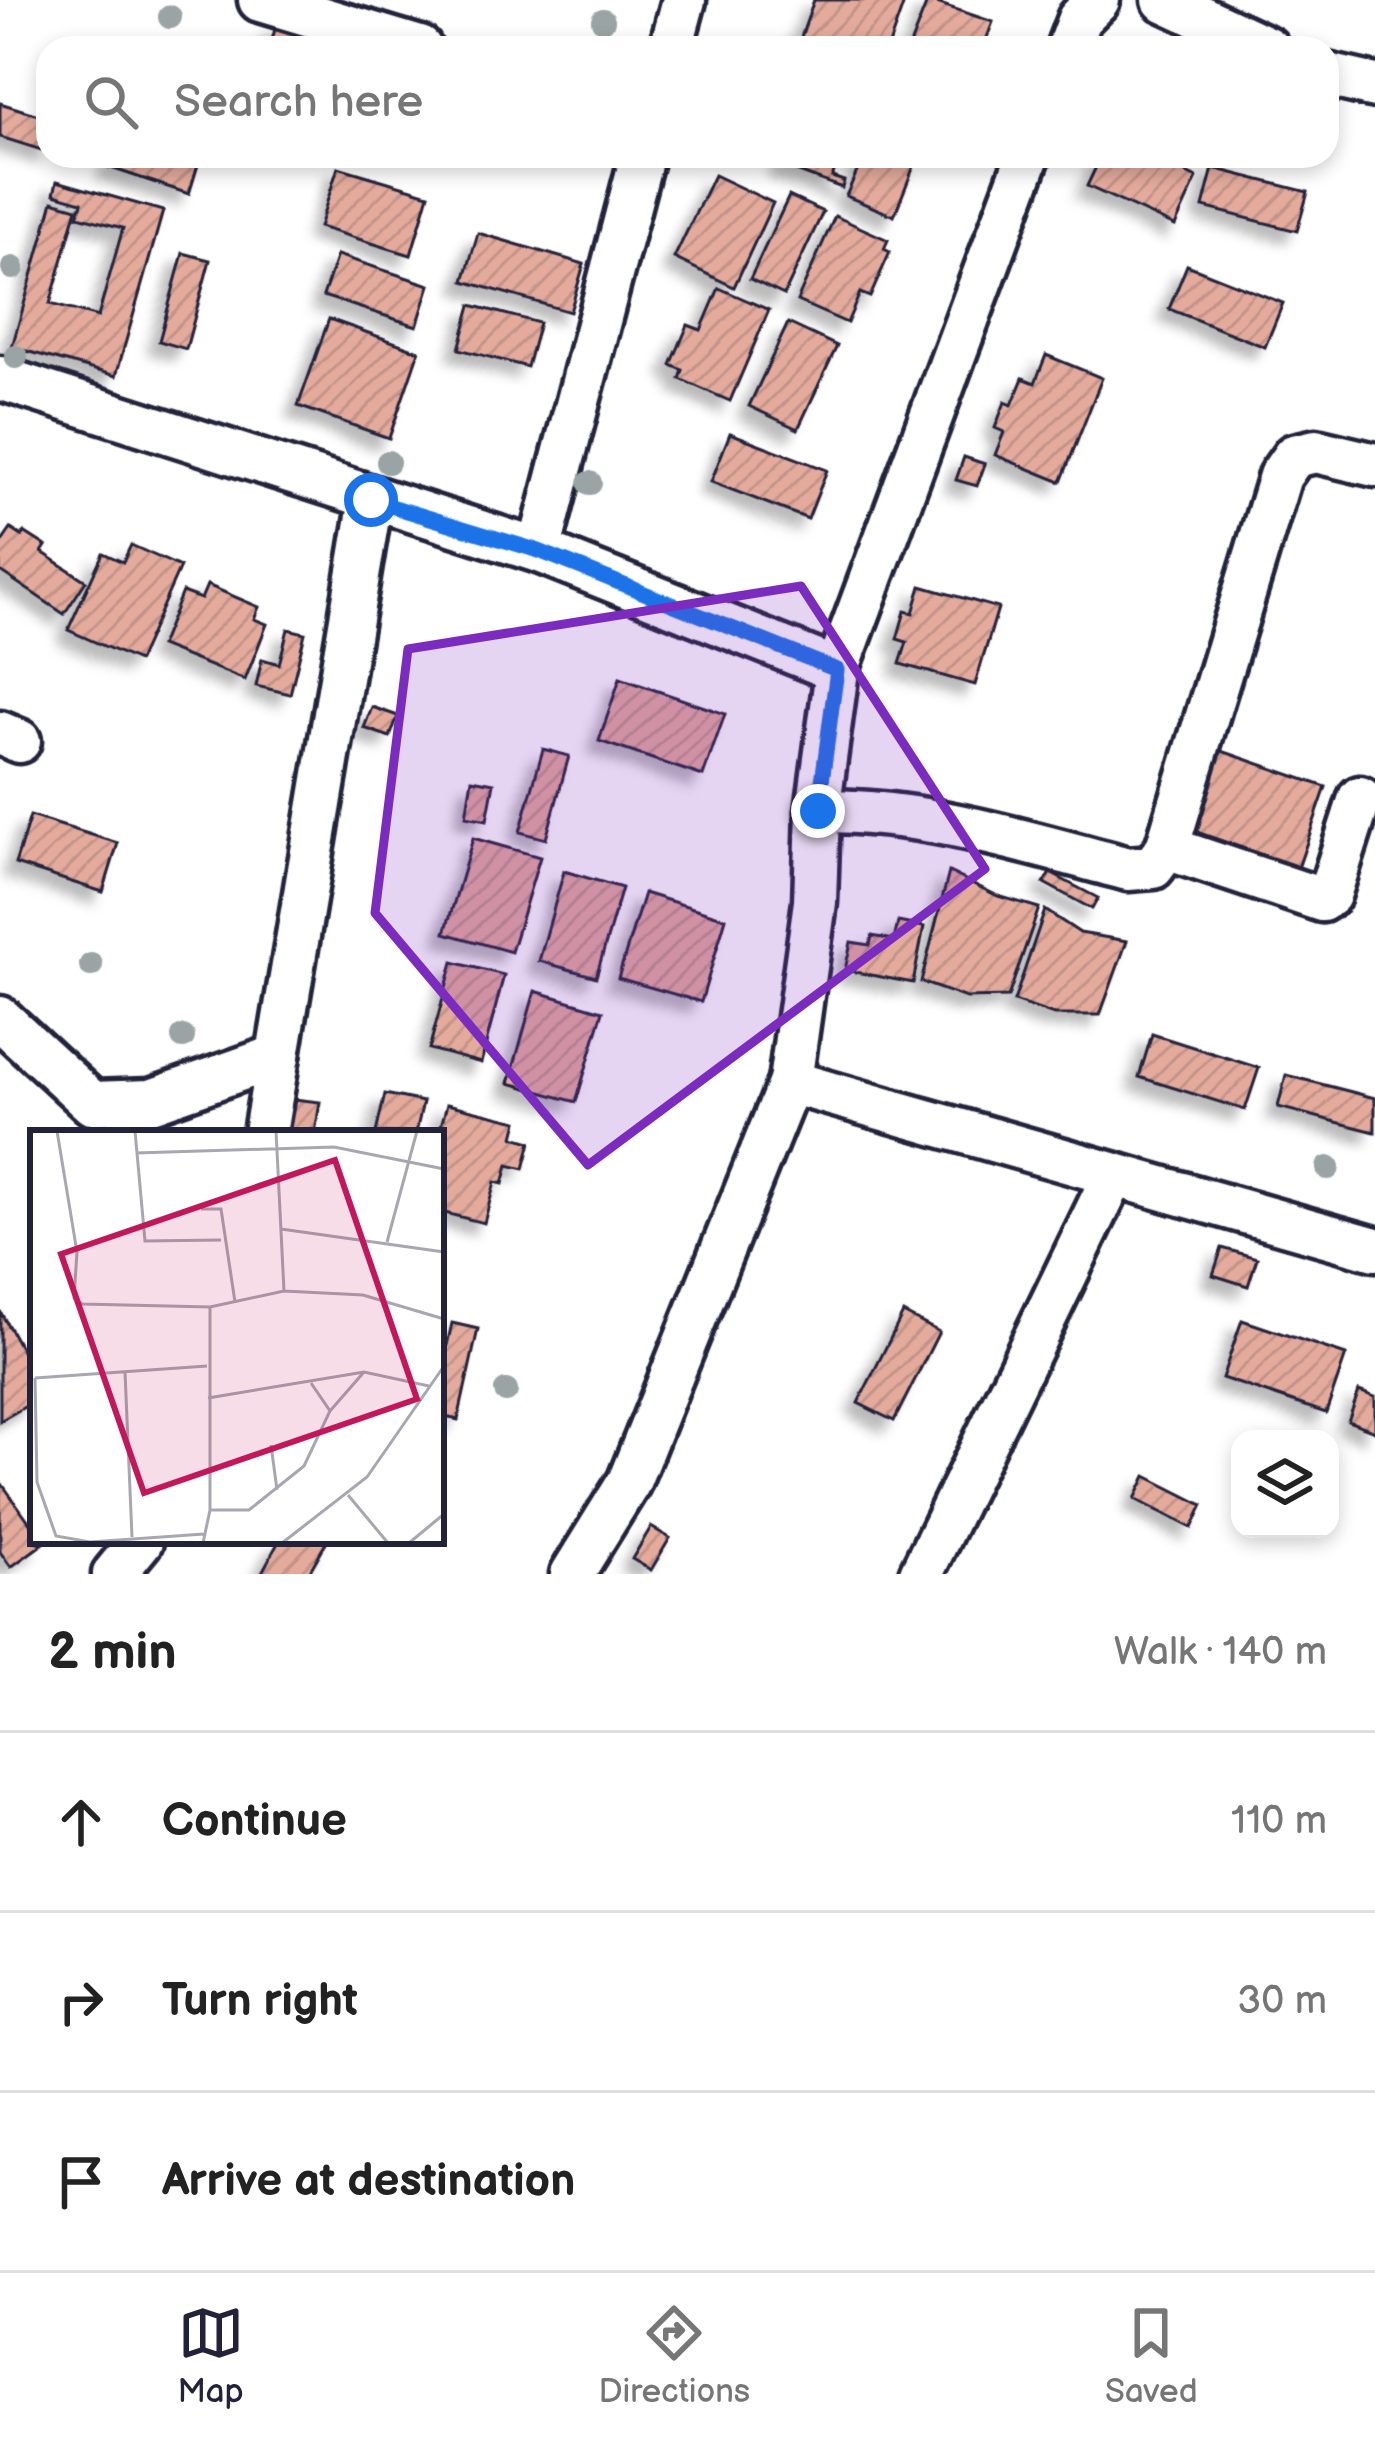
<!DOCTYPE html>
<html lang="en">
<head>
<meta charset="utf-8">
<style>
	body { margin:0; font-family:"Balsamiq Sans",sans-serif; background:#f6f6f6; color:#222 }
	.controls { position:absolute; right:36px; bottom:36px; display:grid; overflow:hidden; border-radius:24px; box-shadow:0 6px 18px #0003 }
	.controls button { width:108px; height:108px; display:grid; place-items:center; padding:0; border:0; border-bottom:3px solid #e0e0e0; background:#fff; color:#222; font:60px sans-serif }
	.stop { position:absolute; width:36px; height:36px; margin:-27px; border:9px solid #1a73e8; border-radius:50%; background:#fff }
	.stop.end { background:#1a73e8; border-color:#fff; box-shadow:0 3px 12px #0008 }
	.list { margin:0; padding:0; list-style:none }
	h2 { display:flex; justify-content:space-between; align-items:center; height:156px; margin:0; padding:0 48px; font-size:51px }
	h2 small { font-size:39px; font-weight:400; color:#767676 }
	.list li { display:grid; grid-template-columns:78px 1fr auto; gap:36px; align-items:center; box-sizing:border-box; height:180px; padding:0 48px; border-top:3px solid #e0e0e0 }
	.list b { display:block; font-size:45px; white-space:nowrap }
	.list em { font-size:39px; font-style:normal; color:#767676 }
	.icon { flex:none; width:66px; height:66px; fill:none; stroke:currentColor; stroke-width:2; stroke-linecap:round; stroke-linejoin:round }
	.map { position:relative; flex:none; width:1375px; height:1574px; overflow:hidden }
	.search { position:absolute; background:#fff; box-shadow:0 6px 18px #0003; left:36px; right:36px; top:36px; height:132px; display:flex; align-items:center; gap:30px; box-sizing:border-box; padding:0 42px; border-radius:36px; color:#767676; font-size:45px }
	.sheet { height:696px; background:#fff }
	nav { display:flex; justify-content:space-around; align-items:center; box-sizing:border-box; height:168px; border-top:3px solid #e0e0e0; background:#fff; font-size:33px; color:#767676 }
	nav a { display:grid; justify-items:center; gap:6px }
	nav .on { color:#22223b }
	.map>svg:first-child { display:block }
	.building { fill:url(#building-hatch); stroke:#22223b; stroke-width:3; filter:url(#shadow) }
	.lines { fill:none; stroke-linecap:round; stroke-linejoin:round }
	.minor-casing { stroke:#22223b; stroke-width:51 }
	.minor { stroke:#fff; stroke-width:42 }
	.tree { fill:#9ba4a4 }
	.route { stroke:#1a73e8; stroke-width:15 }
	.marked { fill:#7b2cbf; fill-opacity:0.2; stroke:#7b2cbf; stroke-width:9; stroke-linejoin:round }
	.inset-road { fill:none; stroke:#a7a7b1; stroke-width:3 }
	.view { fill:#c2185b; fill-opacity:0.15; stroke:#c2185b; stroke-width:6 }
	.inset-edge { fill:none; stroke:#22223b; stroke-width:6 }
</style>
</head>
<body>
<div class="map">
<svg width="1375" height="1574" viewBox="0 0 1375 1574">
	<defs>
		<pattern id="building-hatch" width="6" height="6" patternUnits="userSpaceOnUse" patternTransform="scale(3)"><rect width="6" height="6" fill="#e4ab9d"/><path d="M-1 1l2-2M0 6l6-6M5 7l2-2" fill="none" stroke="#c39388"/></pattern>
		<filter id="shadow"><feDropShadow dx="-11" dy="11" stdDeviation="6" flood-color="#0004"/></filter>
	</defs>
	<rect width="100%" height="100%" fill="#fff"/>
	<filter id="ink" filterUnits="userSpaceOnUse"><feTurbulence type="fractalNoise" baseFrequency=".00833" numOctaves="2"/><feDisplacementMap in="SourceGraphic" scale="24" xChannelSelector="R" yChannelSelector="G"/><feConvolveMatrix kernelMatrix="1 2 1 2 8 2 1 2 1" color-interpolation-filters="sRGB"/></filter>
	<g filter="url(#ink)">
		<g class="building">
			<polygon points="814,0 905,0 888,48 822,48 800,40"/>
			<polygon points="928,0 993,22 983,48 909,48"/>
			<polygon points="276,25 350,48 270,48"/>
			<polygon points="0,103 48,118 48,152 0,137"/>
			<polygon points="112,156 169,156 198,165 189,194 108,167"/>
			<polygon points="783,156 840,156 832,177 844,181 842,188 780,165"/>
			<polygon points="864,156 918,156 894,216 846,196"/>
			<polygon points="1101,156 1149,156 1197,178 1175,226 1087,186"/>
			<polygon points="338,167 429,194 411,255 319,227"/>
			<polygon points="1213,168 1308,192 1297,231 1203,207"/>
			<polygon points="714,175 773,203 734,287 674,258"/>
			<polygon points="57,181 163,211 116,376 12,347 53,201 77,208 50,304 98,317 123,228 78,216 82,202 54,194"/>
			<polygon points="789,196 823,212 784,295 750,279"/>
			<polygon points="835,216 888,240 884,249 890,252 870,297 860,293 847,323 797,301"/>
			<polygon points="478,233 584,264 570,312 464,281"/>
			<polygon points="183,253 210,260 186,349 159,341"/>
			<polygon points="337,255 430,285 417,326 323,296"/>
			<polygon points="1187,265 1283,303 1265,347 1169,309"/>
			<polygon points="719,288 769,310 730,401 680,379 683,370 671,365 688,325 701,330"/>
			<polygon points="471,305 539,323 527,367 459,349"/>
			<polygon points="329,319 419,351 389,438 298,406"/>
			<polygon points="788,323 837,346 798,429 749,406"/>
			<polygon points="1046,355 1102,378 1061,482 995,455 1004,432 995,428 1005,402 1012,405 1023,378 1035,383"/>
			<polygon points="730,433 827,470 808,519 711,482"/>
			<polygon points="964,457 985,464 977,486 956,480"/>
			<polygon points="11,529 22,536 24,532 46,546 42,552 86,581 64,614 0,571 0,545"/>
			<polygon points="131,545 180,567 138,661 68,630 103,553 123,562"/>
			<polygon points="207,585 259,607 254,619 267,624 245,680 160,646 182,592 201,599"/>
			<polygon points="921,586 998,608 975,685 900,664 907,642 897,639 905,611 913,613"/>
			<polygon points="288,629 305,633 290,694 256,686 262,659 279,664"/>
			<polygon points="620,678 725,714 703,776 599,741"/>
			<polygon points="372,707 398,716 390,737 364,728"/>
			<polygon points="543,749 569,756 546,839 520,832"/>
			<polygon points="1219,750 1326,787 1298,868 1191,830"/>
			<polygon points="472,779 494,783 487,820 466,816"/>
			<polygon points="30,816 118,843 103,892 15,864"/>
			<polygon points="473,838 540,857 511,952 445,933"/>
			<polygon points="564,871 622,888 596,977 539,961"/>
			<polygon points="949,872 998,896 1039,908 1008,997 966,998 921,982"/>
			<polygon points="1050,873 1098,898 1092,909 1044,883"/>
			<polygon points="644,893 726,918 701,1002 618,978"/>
			<polygon points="1045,910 1080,933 1127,941 1100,1015 1054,1015 1014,1001"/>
			<polygon points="898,922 924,927 913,983 845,970 851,942 870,945 872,936 894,940"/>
			<polygon points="453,962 504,975 481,1063 429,1049"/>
			<polygon points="535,991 603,1011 576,1102 509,1083"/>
			<polygon points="1152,1034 1259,1068 1245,1110 1139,1077"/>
			<polygon points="1286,1075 1375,1098 1375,1132 1278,1107"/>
			<polygon points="385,1094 423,1102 416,1133 376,1133"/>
			<polygon points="294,1099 320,1102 315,1133 289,1130"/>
			<polygon points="447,1104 518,1121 514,1137 531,1142 524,1169 508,1165 503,1184 495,1182 484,1223 441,1212 439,1133"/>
			<polygon points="1222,1248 1257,1258 1248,1286 1213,1275"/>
			<polygon points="0,1311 33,1371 30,1387 33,1402 0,1421"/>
			<polygon points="903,1313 939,1332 894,1421 858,1403"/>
			<polygon points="1242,1320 1346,1355 1326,1413 1222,1378"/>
			<polygon points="452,1323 478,1329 458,1420 441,1416 441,1373"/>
			<polygon points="1359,1391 1375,1397 1375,1431 1348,1421"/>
			<polygon points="1146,1476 1203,1505 1192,1528 1135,1499"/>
			<polygon points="0,1481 33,1527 33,1541 44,1543 11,1567 0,1552"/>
			<polygon points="651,1527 670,1538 651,1570 632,1559"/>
			<polygon points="279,1541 327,1541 308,1574 261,1574"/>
		</g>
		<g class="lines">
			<g class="minor-casing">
				<g id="minor">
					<polyline points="260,0 420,48"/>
					<polyline points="1164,0 1267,48"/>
					<polyline points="671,48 684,0"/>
					<polyline points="1068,48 1079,19 1098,0"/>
					<polyline points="1327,75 1375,86"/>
					<polyline points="0,378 539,551 837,670"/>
					<polyline points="539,551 642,156"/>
					<polyline points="0,733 19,741"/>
					<path d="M818 811C925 810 1025 842 1128 869L1153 867 1167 848 1280 476 1294 456 1316 451 1375 465"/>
					<polyline points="1167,848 1322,900 1329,895 1360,798"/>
					<polyline points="0,1018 92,1103 151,1101 278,1056"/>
					<polyline points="790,1082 1375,1249"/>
					<polyline points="265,1133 371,499"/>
					<polyline points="114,1574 141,1541"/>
					<polyline points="572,1574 629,1482 790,1082 815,902 818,811 837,670 1028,156"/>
					<polyline points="921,1574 1113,1177"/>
				</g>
			</g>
			<use href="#minor" class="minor"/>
		</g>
		<g class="tree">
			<circle cx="170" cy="17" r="12"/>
			<circle cx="603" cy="20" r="12"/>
			<circle cx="13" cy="268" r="12"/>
			<circle cx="16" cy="357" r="12"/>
			<circle cx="388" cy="462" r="12"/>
			<circle cx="590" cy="483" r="12"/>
			<circle cx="91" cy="965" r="12"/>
			<circle cx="183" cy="1037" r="12"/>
			<circle cx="1328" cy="1168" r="12"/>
			<circle cx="506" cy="1391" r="12"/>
		</g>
	</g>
	<g class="lines" filter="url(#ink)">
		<polyline class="route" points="371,500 539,551 837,670 818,811"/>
	</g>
	<path class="marked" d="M801 586 985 869 588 1165 375 913 408 649Z"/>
	<g transform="translate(30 1130)">
		<rect width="414" height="414" fill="#fff"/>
		<path class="inset-road" d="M27 1 47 122 44 168 52 174 180 177 254 161 333 165 414 189M105 1 115 111 191 110M246 1 254 161M106 23 304 17 414 39M171 79H191L205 172M251 99 414 122M357 112 387 1M95 242 102 407M5 248 7 352 26 406 60 412 174 404M5 248 177 236M178 268 334 242 399 256M300 281 334 242M241 315 247 360M318 365 358 413M180 380H219L274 336 300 281 281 253M173 413 180 380V177M252 413 337 347 414 236M379 413 414 384"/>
		<path class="view" d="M305 30 387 269 114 363 31 124Z"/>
		<rect width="414" height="414" class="inset-edge"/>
	</g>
</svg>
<div class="controls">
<button><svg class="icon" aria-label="layers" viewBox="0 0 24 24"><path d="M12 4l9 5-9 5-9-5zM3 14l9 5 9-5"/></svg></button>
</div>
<div class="stop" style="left:371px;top:500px"></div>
<div class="stop end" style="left:818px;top:811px"></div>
<div class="search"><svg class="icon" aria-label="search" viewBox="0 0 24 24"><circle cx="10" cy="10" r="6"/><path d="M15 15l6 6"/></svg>Search here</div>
</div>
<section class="sheet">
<h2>2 min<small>Walk · 140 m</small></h2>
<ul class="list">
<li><svg class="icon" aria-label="ahead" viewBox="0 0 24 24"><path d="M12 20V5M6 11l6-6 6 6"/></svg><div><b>Continue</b></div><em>110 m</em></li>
<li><svg class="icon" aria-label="right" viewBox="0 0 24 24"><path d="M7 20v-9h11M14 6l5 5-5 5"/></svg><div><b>Turn right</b></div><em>30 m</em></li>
<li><svg class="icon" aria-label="arrive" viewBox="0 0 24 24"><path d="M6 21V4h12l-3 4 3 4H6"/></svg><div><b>Arrive at destination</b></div></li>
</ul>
</section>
<nav>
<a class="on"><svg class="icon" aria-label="map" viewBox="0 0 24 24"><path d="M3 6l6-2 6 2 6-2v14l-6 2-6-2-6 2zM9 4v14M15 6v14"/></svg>Map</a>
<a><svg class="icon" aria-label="directions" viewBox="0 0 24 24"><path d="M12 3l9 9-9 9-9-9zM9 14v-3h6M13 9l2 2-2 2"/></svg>Directions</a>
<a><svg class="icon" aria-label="saved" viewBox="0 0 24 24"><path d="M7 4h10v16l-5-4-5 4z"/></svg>Saved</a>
</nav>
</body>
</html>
